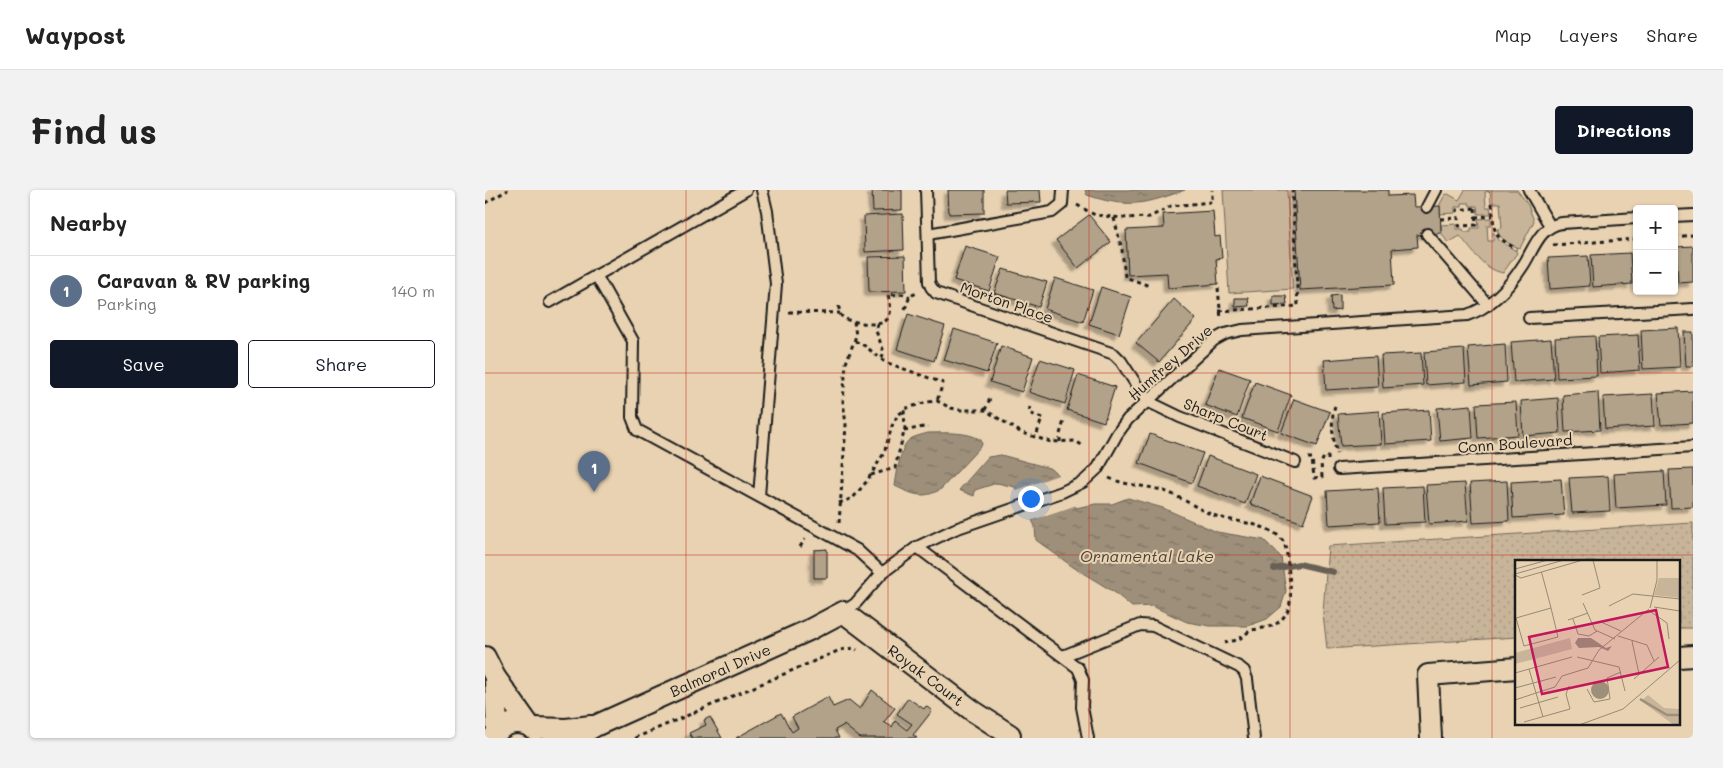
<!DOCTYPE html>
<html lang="en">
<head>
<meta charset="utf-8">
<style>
	body { margin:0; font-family:Mali,sans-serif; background:#f2f2f2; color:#222 }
	.controls { position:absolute; right:15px; top:15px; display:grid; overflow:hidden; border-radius:5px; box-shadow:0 1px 4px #0004 }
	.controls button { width:45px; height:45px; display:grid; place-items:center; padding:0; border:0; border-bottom:1px solid #e0e0e0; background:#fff; color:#222; font:25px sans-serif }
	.you { position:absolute; left:545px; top:308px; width:18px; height:18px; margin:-12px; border:4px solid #fff; border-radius:50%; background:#1a73e8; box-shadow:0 0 0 8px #1a73e833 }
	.badge { display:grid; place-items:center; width:32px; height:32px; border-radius:50%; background:#111827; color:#fff; font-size:16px; font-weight:700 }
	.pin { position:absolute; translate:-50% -41px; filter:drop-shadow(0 1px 2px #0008) }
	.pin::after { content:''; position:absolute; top:26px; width:18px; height:15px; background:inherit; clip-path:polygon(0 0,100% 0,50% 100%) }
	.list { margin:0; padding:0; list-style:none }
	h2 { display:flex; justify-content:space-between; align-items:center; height:65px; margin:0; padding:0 20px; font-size:21px }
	h2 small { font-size:16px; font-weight:400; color:#767676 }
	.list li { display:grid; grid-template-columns:32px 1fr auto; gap:15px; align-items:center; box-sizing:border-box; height:70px; padding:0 20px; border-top:1px solid #e0e0e0 }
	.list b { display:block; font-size:19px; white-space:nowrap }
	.list p { margin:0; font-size:16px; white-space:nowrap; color:#767676 }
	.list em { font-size:16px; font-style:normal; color:#767676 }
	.actions { display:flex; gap:10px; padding:15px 20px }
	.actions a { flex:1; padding:11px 0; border:1px solid #111827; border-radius:5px; text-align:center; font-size:18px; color:#111827 }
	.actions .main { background:#111827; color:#fff }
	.map { position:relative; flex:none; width:1208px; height:548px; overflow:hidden; border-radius:5px }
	header { display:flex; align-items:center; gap:30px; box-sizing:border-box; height:70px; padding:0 25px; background:#fff; border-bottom:1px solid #e0e0e0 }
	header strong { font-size:24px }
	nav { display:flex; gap:28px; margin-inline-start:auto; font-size:18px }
	.intro { display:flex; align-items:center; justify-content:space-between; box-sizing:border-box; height:120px; padding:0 30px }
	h1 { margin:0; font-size:35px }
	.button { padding:12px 22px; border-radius:5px; background:#111827; color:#fff; font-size:18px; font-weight:700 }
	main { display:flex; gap:30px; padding:0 30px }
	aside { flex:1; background:#fff; border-radius:5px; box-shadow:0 1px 4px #0004 }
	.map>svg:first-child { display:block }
	.green { fill:#c7b499; stroke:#72685a }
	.park { fill:url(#park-dots); stroke:#72685a }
	.water { fill:url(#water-ripples); stroke:#696154 }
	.pier { fill:#e8d2b1 }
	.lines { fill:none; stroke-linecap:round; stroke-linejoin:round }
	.stream { stroke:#696154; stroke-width:6 }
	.building { fill:#b2a28a; stroke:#1c1c1c; filter:url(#shadow) }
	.lane-casing { stroke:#1c1c1c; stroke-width:14 }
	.street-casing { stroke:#1c1c1c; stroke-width:24 }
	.path { stroke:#1c1c1c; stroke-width:3; stroke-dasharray:4 4; stroke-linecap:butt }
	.lane { stroke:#e8d2b1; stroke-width:10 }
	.street { stroke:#e8d2b1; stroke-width:20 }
	.grid { fill:none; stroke:#c8321e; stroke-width:1; stroke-opacity:0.55 }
	.labels { text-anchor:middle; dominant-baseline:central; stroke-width:4; stroke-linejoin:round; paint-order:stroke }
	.street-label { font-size:15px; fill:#1c1c1c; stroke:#e8d2b1 }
	.water-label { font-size:16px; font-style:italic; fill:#49443d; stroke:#e8d2b1 }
	.inset-river { fill:none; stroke:#9d8f7a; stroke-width:2.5 }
	.inset-road { fill:none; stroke:#968975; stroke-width:1 }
	.view { fill:#c2185b; fill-opacity:0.15; stroke:#c2185b; stroke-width:2.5 }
	.inset-edge { fill:none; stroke:#1c1c1c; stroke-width:2.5 }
</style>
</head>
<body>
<header>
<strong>Waypost</strong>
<nav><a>Map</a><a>Layers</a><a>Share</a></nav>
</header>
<div class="intro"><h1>Find us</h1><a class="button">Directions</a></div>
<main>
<aside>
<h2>Nearby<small></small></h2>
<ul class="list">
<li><span class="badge" style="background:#5c6f8a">1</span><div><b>Caravan &amp; RV parking</b><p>Parking</p></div><em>140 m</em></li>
</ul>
<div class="actions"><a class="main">Save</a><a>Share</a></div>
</aside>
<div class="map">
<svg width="1208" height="548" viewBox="0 0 1208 548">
	<defs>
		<pattern id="park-dots" width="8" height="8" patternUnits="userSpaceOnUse" patternTransform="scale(1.25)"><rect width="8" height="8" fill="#c7b499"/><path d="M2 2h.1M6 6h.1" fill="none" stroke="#aa9a83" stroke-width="1.8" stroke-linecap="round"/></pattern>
		<pattern id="water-ripples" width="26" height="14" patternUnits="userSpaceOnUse" patternTransform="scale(1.25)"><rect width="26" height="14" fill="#9d8f7a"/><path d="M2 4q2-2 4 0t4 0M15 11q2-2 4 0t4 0" fill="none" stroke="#7f7463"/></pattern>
		<filter id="shadow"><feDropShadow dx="-4.5" dy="4.5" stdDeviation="1" flood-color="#0004"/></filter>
	</defs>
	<rect width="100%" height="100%" fill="#e8d2b1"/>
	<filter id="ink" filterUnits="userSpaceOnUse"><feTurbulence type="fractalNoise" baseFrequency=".02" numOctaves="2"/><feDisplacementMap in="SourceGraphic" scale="10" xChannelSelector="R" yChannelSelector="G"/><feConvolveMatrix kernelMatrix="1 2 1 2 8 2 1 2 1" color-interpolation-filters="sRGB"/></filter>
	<g filter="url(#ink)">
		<g class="green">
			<polygon points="738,0 802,0 808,99 744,103"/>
			<path d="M980 0H1032L1043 15 1049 31 1035 58C1025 55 1014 49 1012 39L1017 38 1015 13H1006L1005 1 1000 2 1001 17H1005L1006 24H993L992 16H985L984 13H977V17H970V23L955 24V14L960 5 963 4 974 10Z"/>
			<path d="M1006 28V35H1002L1003 51H1008V42L1015 51 1031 61 1032 63 1018 83C998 79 988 61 975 46L963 53 957 44 956 35 971 34V39H978L979 42H986V38H994L993 29Z"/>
		</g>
		<polygon class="park" points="1208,333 1208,438 1194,438 1194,372 1032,372 1032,447 842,459 838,423 843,356"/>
		<g class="water">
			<path d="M600 0H700C661 14 643 19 602 5Z"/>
			<path d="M443 243C460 243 482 241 496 250L497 255 456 299C438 310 427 304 410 296 412 284 415 257 424 250 429 246 437 245 443 243Z"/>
			<polygon points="516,265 564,278 573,284 591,318 610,314 627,314 643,308 678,318 732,342 779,350 796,367 801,401 796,417 782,429 763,436 725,436 702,432 667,416 647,417 629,402 588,377 551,350 550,336 530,297 512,293 490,300 489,306 474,300 503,267"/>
		</g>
		<polygon class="pier" points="576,284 592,315 545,331 529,301"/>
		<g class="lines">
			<polyline class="stream" points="789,379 814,374 848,382"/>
		</g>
		<g class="building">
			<polygon points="387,0 417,0 417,20 388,21"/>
			<polygon points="463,0 499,0 499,23 464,24"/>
			<polygon points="520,0 555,0 556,12 521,13"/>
			<polygon points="809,0 903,0 903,6 928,5 929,17 955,16 956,43 932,45 933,57 907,59 909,95 815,100"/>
			<polygon points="728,21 730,47 735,46 737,68 731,69 733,94 683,98 682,83 643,85 641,40 679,38 678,24"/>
			<polygon points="418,24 419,60 380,62 379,26"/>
			<polygon points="604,25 626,52 593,78 571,50"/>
			<polygon points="480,56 515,67 504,101 469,90"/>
			<polygon points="1208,56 1208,92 1193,93 1191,57"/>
			<polygon points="1152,58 1152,97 1151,97 1149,59"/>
			<polygon points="1145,63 1147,94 1108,97 1106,65"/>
			<polygon points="420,66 421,101 384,102 383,67"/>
			<polygon points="1103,66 1105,96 1065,99 1063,68"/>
			<polygon points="518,79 562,92 554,117 509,103"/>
			<polygon points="570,88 608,100 598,132 560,119"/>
			<polygon points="616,97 646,107 634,144 604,134"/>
			<polygon points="855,105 855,120 847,121 846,106"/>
			<polygon points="788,106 801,106 802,114 788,115"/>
			<polygon points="750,108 763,108 764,116 750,117"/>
			<polygon points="689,109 711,129 674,172 651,153"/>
			<polygon points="423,124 460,136 449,171 412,159"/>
			<polygon points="1193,138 1195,177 1158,179 1156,140"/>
			<polygon points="469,139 512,153 502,183 459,170"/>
			<polygon points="1199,142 1208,142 1208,176 1201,176"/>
			<polygon points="1153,145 1155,180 1115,183 1113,147"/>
			<polygon points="1110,146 1112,186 1072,188 1070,148"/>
			<polygon points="1066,149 1069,189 1029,192 1026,152"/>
			<polygon points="1020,154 1022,192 986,195 983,157"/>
			<polygon points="516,156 548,167 537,202 505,192"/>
			<polygon points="979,159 981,192 941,195 939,162"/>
			<polygon points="936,163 938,195 898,198 896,165"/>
			<polygon points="891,166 893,197 841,200 839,170"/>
			<polygon points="555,169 590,180 580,214 544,202"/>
			<polygon points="734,178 765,189 752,227 720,215"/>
			<polygon points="593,185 630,197 619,232 582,220"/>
			<polygon points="770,192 806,205 793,241 757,228"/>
			<polygon points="1208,201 1208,233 1176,235 1173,203"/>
			<polygon points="1113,202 1115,240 1080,242 1078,205"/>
			<polygon points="1168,204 1170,236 1120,239 1118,207"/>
			<polygon points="1073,208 1075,243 1038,246 1036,211"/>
			<polygon points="809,209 845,222 832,256 796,243"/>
			<polygon points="1031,212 1033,245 993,248 991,214"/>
			<polygon points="986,215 988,248 955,251 952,218"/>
			<polygon points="944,220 946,251 900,254 898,223"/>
			<polygon points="894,221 896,254 856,256 853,224"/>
			<polygon points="665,244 718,263 707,293 654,273"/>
			<polygon points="723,266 771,284 760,314 712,296"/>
			<polygon points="1208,279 1208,317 1186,318 1184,280"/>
			<polygon points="1179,281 1181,315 1131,318 1129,284"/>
			<polygon points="775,286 828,306 818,333 765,314"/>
			<polygon points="1123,286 1125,321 1087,323 1084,288"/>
			<polygon points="1076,289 1079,325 1028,328 1026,292"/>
			<polygon points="1022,291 1024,331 988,333 985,293"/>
			<polygon points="980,293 983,331 944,334 941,295"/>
			<polygon points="938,296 940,332 900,334 898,298"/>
			<polygon points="893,298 895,332 844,335 842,301"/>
			<polygon points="342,359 342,388 329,388 329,360"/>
			<polygon points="387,500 410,518 399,532 407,537 410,531 422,540 427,534 412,524 423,508 439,519 441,516 447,521 428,545 432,548 375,548 359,535 350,540 354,548 251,548 296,523 307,542 313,538 307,527 343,507 348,517 364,510 375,519"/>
			<polygon points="225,527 237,548 207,548 204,543 221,535 219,530"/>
		</g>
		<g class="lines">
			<g class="lane-casing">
				<g id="lane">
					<polyline points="441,0 444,92 446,97 451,103 629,164 636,171 662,211 695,227 810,272"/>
					<polyline points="1044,0 1065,36"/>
					<polyline points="942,17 951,0"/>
					<polyline points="1189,26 1208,25"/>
					<polyline points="443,44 567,22 577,14 578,0"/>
					<polyline points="942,44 1003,115"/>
					<polyline points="111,85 148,151 147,227 152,240 372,360 397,383"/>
					<polyline points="65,112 261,0"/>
					<polyline points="1044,128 1208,119"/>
					<polyline points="854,279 1208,257"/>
					<polyline points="274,306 291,94 282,21 277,0"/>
					<polyline points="432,357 593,478 598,490 597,517 603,548"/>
					<path d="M358 422 370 414 397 383 432 357 470 339 577 302 598 292 613 278 632 244 643 229 729 150 740 144 757 140 982 125C1007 117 1025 96 1039 74 1049 58 1055 36 1077 33L1152 28"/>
					<polyline points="578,466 655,435 668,436 754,477 759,481 762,489 769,548"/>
				</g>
			</g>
			<g class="street-casing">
				<g id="street">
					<polyline points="0,467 10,487 44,535"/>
					<polyline points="1194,467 1208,466"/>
					<polyline points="10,489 12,542"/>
					<polyline points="48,538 81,539 106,536"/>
					<path d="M8 548C17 532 36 528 50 540"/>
					<polyline points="89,548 110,536 324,440 358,422 488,521 525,545"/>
					<polyline points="946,548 943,485 1032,478"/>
				</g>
			</g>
			<g class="path">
				<polyline points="0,13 23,0"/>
				<path d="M1007 13C1010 43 1005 44 1032 59"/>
				<polyline points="592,15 610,25 637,28 665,27 686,16 727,12 727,0"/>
				<polygon points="990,18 991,35 974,36 972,20"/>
				<polyline points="990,27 1008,26"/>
				<polyline points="629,28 637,60 640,87 665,96"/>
				<polyline points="956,29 973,28"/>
				<polyline points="1189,47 1208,45"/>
				<polyline points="1068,55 1152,49"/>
				<polyline points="733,98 736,129"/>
				<path d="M354 116C354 120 354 125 358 127 362 131 371 132 377 133 402 137 410 129 403 105L418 104 425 107"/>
				<polyline points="420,119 425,106 432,103"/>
				<polyline points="734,121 813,116 807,0"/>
				<polyline points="304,122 355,123"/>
				<polyline points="393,134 391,141 399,162 396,170"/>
				<polyline points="370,151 380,156 400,172 458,193 452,211"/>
				<path d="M850 216C845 229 848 251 852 264"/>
				<polyline points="545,217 544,223 557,228 551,247"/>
				<polyline points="500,220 506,206"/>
				<polyline points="419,241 443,236"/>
				<polyline points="575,252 575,244 579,231"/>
				<polyline points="823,268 827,268 829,288 837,287 836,273 839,267 843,267 843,270"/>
				<polyline points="386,285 410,278 420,238 419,220"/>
				<path d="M624 288C642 296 658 295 676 300 696 306 711 319 731 326 750 333 784 332 798 351 803 359 803 381 805 392 806 406 807 420 795 431 787 438 777 438 767 440 762 442 759 446 754 449 750 451 745 451 740 453"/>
				<polyline points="354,313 368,308 382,291 399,263 408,233 413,225 422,218 442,212 452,211 466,218 475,220 500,220 537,243 566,252 590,251 597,255"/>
				<polyline points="354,333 361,235 358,211 360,186 361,173 371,146 369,131"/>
				<polyline points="315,357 320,349"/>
				<polyline points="150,548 355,460 369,458 372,460"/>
			</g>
			<use href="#lane" class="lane"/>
			<use href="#street" class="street"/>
		</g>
	</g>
	<path class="grid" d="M201 0V548M403 0V548M604 0V548M805 0V548M1007 0V548M0 183H1208M0 365H1208"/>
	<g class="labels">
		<g class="street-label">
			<text transform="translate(522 112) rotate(19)">Morton Place</text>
			<text transform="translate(685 172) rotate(-41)">Humfrey Drive</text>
			<text transform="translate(741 229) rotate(22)">Sharp Court</text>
			<text transform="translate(1030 253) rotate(-4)">Conn Boulevard</text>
			<text transform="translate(235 480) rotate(-24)">Balmoral Drive</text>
			<text transform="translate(441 485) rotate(37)">Royak Court</text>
		</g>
		<g class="water-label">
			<text x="662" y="365">Ornamental Lake</text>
		</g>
	</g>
	<g transform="translate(1030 370)">
		<rect width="165" height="165" fill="#e8d2b1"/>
		<path d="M144 18H165V38L139 35Z" fill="#c7b499"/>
		<path d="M55 78 57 89 0 104V93ZM133 135 149 148 165 149V165H159L126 141Z" fill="#c7b499"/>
		<path d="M63 78H76L91 88 97 86 93 91 84 87 64 88 60 83ZM76 130a9 9 0 1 1 18 0a9 9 0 1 1-18 0Z" fill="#9d8f7a"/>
		<path class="inset-river" d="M125 139 152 155H165"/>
		<path class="inset-road" d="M0 9 33 0M26 12 27 14 35 44 36 48 43 77 9 86 1 58 36 48M0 14 49 0M0 15 6 18 68 0M67 35 85 28 78 0M68 43 80 70 100 79M94 46 118 34 165 39M139 47 165 51M135 48 142 20V0M136 52 152 63 154 79M58 59 63 74 74 76 82 71M53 60 73 53M86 62 106 71M103 76 132 85 139 101M117 81 124 114M62 97 104 107 110 131M14 109 28 157M0 113 57 97M119 119 144 97M0 128 41 117M72 129 79 142 95 139 92 118 106 112M21 133 40 127 47 116 73 108 84 90 134 49M0 140 21 133M5 148 43 137M9 162 55 149 51 134 54 126M64 165 108 149 165 100"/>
		<path class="view" d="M141 50 153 107 27 134 14 77Z"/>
		<rect width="165" height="165" class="inset-edge"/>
	</g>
</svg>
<div class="controls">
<button>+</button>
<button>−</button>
</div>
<div class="you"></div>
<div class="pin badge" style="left:109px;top:302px;background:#5c6f8a">1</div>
</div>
</main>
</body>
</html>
